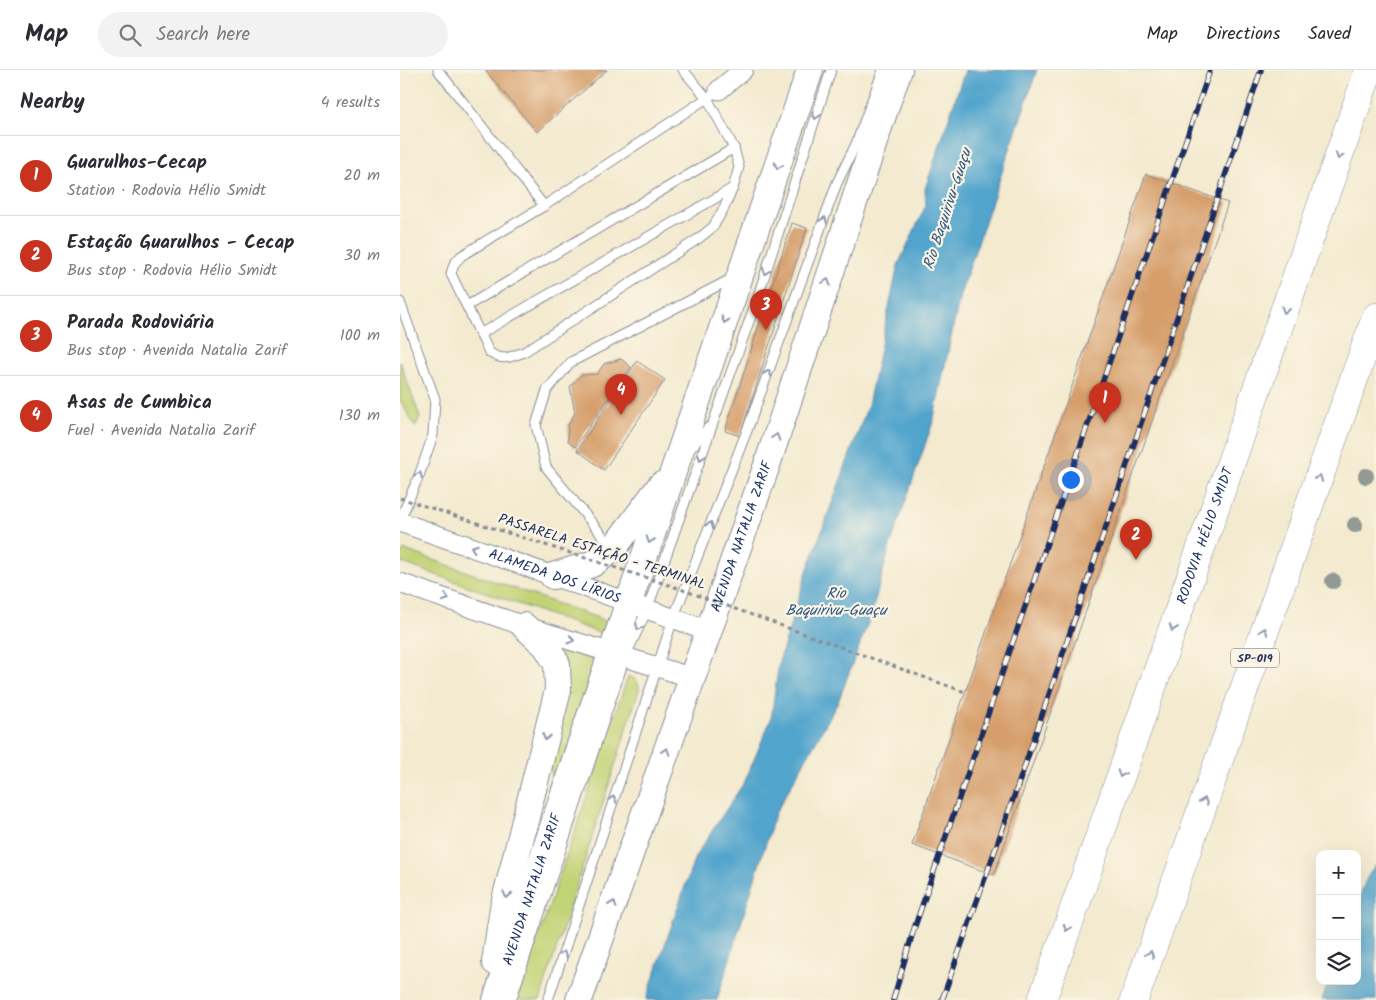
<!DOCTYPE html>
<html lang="en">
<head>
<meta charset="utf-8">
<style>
	body { margin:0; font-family:Kalam,sans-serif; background:#f2f2f3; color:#2b2b33 }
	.controls { position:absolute; right:15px; bottom:15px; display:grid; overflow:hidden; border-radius:10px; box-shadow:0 5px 20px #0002 }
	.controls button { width:45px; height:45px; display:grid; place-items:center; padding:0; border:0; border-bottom:1px solid #e1e1e2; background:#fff; color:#2b2b33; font:25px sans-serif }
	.you { position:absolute; left:670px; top:409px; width:18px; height:18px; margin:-12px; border:4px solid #fff; border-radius:50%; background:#1a73e8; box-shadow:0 0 0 8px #1a73e833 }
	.badge { display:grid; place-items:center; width:32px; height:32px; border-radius:50%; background:#c8321e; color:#fff; font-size:16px; font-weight:700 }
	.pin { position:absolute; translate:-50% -41px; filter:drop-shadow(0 1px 2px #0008) }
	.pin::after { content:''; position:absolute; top:26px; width:18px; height:15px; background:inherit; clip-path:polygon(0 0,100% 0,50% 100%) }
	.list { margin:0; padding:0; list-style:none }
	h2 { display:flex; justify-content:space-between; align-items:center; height:65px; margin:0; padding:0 20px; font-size:21px }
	h2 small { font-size:16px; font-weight:400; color:#7c7c81 }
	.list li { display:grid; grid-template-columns:32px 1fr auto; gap:15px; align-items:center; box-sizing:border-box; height:80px; padding:0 20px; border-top:1px solid #e1e1e2 }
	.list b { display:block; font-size:19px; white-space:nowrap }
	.list p { margin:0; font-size:16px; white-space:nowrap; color:#7c7c81 }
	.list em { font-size:16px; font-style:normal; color:#7c7c81 }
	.icon { flex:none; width:28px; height:28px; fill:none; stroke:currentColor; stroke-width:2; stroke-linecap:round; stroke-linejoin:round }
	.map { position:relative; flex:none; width:976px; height:930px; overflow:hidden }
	header { display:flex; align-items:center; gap:30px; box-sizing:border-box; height:70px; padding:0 25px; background:#fff; border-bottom:1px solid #e1e1e2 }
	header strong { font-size:24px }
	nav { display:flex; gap:28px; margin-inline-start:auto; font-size:18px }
	.search { width:350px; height:45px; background:#f2f2f3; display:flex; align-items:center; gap:12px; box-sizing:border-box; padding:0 18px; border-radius:28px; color:#7c7c81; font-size:19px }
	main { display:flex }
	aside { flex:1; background:#fff }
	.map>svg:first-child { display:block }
	.green { fill:#c2d376; stroke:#6e816a }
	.water { fill:#51a4cc; stroke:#366a95 }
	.building { fill:#d59e6b }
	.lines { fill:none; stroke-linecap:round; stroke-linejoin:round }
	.lane-casing { stroke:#878c96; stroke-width:11 }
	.street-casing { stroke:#878c96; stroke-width:21 }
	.secondary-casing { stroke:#878c96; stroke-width:28 }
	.primary-casing { stroke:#878c96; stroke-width:29 }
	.lane { stroke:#fff; stroke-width:9 }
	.street { stroke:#fff; stroke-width:19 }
	.secondary { stroke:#fff; stroke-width:26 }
	.primary { stroke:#fff; stroke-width:28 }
	.rail-casing { stroke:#1b2f5e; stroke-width:5.5 }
	.rail { stroke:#fcf5e5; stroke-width:4; stroke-dasharray:11; stroke-linecap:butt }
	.path-bridge { stroke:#878c96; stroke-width:3; stroke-dasharray:4 4; stroke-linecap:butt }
	.tree { fill:#939a94 }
	.oneway { stroke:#8d97ae }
	.labels { text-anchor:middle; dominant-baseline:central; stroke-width:4.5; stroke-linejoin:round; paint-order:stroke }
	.shield { fill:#fcf5e5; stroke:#5e6a86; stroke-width:1 }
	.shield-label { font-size:12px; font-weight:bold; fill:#1b2f5e }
	.street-label { font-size:14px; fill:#1b2f5e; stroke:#fcf5e5 }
	.water-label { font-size:15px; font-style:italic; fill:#2e5884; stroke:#fcf5e5 }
</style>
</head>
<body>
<header>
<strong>Map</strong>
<div class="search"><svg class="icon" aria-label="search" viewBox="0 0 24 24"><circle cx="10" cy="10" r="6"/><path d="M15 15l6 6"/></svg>Search here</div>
<nav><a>Map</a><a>Directions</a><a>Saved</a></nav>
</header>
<main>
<aside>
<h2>Nearby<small>4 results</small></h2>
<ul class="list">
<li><span class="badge">1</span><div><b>Guarulhos-Cecap</b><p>Station · Rodovia Hélio Smidt</p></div><em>20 m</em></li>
<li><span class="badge">2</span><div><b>Estação Guarulhos - Cecap</b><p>Bus stop · Rodovia Hélio Smidt</p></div><em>30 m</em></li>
<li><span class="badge">3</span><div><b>Parada Rodoviária</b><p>Bus stop · Avenida Natalia Zarif</p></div><em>100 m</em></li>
<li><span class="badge">4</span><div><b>Asas de Cumbica</b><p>Fuel · Avenida Natalia Zarif</p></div><em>130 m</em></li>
</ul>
</aside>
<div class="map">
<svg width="976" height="930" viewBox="0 0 976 930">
	<rect width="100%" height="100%" fill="#fcf5e5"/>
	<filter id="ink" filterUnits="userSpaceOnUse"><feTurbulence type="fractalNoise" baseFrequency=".02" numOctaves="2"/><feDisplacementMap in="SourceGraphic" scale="10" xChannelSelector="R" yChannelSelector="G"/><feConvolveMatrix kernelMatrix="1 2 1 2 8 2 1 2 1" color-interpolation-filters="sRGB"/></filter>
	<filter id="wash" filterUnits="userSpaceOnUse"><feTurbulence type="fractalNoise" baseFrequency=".0096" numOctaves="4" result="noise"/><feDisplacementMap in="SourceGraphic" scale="20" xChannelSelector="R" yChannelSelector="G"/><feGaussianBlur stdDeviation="1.12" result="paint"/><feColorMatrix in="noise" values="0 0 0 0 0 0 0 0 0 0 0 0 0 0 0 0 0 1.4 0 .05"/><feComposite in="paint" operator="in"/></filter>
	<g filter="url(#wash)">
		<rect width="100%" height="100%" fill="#f3eacf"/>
		<g class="green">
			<polygon points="0,292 20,347 15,357 0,330"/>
			<polygon points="5,480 201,549 206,552 207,559 203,564 0,492 0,484"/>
			<polygon points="161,579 199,592 157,706 154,709 151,706 151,700"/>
			<path d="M228 606C236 609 239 611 239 620L140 930H117Z"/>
		</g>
		<g class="water">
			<polygon points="565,0 637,0 560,225 533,352 490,476 471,545 438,632 375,744 317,930 246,930 295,787 345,711 371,649 379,592 406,504 468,335 498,195 526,135 525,119"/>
			<path d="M976 795V930H922L929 911H957C957 875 950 823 976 795Z"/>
		</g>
		<g id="blocks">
			<g class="building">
				<polygon points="85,0 207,0 137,62"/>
				<polygon points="746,104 828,133 594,805 512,775"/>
				<polygon points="392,153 407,158 340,366 325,361"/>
				<polygon points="221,289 231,297 175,377 168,371 168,355 175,343 170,317 181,305 197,304 204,294"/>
				<polygon points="237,291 265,310 204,400 177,380"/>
			</g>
		</g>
	</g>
	<g filter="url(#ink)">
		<use href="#blocks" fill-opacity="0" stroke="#878c96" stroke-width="1"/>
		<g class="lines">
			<g class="lane-casing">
				<g id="lane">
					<polyline points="38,0 144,136"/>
					<path d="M283 0 307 28 334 78 339 97 333 118 324 138 313 157 298 169 124 282C110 287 102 292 89 282L51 204 54 194 61 186 144 136 307 28 319 20"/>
					<polyline points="0,232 35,329 33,365 20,403 0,450"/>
					<polyline points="67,236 334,78"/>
					<polyline points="80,264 333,118"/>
					<polyline points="290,379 309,357"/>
					<polyline points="211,476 146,397 136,355 147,320 171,292 333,208"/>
					<polyline points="111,930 225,587 247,540 358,226 431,0"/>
					<polyline points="148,930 273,549 348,358 437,113 456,74 483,0"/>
				</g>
			</g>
			<g class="street-casing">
				<g id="street">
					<polyline points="319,20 343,0"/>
					<path id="s1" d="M0 452 309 561"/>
					<polyline points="0,513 124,556 293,608"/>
				</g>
			</g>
			<g class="secondary-casing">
				<g id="secondary">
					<polyline points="153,506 192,494 213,479 261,415"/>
					<polyline points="95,892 103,838 158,620 157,594 146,576 124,556"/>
					<path id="s2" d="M96 930 173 696 410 0"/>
					<path id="s3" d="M179 930 367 395 488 30 499 0"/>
				</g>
			</g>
			<g class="primary-casing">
				<g id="primary">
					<path id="s4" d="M642 930 969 0"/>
					<polyline points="734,930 976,247"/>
				</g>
			</g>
			<use href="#lane" class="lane"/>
			<use href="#street" class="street"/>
			<use href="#secondary" class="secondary"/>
			<use href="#primary" class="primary"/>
			<g class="rail-casing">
				<g id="rail">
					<polyline points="493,930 514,859 810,0"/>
					<polyline points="542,930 624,698 861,0"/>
				</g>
			</g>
			<use href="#rail" class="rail"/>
			<polyline class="path-bridge" points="0,428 272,516 565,622"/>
		</g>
		<g class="tree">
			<circle cx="966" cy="406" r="8"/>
			<circle cx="955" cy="455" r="8"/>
			<circle cx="933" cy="511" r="8"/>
		</g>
		<defs><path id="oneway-chevron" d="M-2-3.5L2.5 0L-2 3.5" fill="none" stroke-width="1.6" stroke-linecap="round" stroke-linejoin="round" transform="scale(1.25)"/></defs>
		<g class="oneway">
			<use href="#oneway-chevron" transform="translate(416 46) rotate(108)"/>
			<use href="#oneway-chevron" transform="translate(939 86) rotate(109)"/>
			<use href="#oneway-chevron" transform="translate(378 96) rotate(109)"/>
			<use href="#oneway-chevron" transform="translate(424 150) rotate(-70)"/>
			<use href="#oneway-chevron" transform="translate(366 201) rotate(108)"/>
			<use href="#oneway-chevron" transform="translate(427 212) rotate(-72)"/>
			<use href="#oneway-chevron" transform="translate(885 240) rotate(109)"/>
			<use href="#oneway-chevron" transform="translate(325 250) rotate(109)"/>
			<use href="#oneway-chevron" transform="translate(368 303) rotate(-70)"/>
			<use href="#oneway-chevron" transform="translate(376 367) rotate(-72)"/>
			<use href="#oneway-chevron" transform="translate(301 387) rotate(109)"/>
			<use href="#oneway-chevron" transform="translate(19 405) rotate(-68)"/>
			<use href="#oneway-chevron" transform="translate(919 408) rotate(-70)"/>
			<use href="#oneway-chevron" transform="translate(310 455) rotate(-68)"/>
			<use href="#oneway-chevron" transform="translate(250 470) rotate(109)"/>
			<use href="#oneway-chevron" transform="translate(74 478) rotate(-160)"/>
			<use href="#oneway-chevron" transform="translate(46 528) rotate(19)"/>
			<use href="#oneway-chevron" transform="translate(239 557) rotate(115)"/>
			<use href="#oneway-chevron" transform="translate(773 558) rotate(109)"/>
			<use href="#oneway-chevron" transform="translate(864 561) rotate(-70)"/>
			<use href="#oneway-chevron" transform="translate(171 570) rotate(17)"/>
			<use href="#oneway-chevron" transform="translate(146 667) rotate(104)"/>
			<use href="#oneway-chevron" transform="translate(266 681) rotate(-71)"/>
			<use href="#oneway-chevron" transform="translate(721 704) rotate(109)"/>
			<use href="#oneway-chevron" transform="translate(213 729) rotate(-72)"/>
			<use href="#oneway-chevron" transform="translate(804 731) rotate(-70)"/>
			<use href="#oneway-chevron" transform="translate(107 825) rotate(104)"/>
			<use href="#oneway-chevron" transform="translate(213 834) rotate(-71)"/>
			<use href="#oneway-chevron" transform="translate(667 858) rotate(109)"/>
			<use href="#oneway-chevron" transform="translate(163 884) rotate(-72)"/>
			<use href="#oneway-chevron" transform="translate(750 884) rotate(-70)"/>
		</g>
	</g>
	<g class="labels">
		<rect class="shield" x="831" y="578.5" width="48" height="19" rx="4"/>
		<g class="shield-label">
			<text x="855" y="588">SP-019</text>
		</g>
		<g class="street-label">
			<text stroke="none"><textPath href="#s4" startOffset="492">RODOVIA HÉLIO SMIDT</textPath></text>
			<text stroke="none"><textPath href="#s3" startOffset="491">AVENIDA NATALIA ZARIF</textPath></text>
			<text transform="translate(202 482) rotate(18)">PASSARELA ESTAÇÃO - TERMINAL</text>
			<text stroke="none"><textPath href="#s1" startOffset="164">ALAMEDA DOS LÍRIOS</textPath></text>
			<text stroke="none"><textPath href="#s2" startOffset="116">AVENIDA NATALIA ZARIF</textPath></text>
		</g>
		<g class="water-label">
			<text transform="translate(548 139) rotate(-72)">Rio Baquirivu-Guaçu</text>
			<text x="436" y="524">Rio<tspan x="436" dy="17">Baquirivu-Guaçu</tspan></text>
		</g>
	</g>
</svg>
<div class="controls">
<button>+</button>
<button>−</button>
<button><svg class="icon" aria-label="layers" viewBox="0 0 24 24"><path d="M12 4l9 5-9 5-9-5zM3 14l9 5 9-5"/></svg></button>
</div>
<div class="you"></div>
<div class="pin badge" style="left:705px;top:353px">1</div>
<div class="pin badge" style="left:736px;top:490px">2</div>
<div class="pin badge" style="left:366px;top:260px">3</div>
<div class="pin badge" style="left:221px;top:345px">4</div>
</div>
</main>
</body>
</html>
